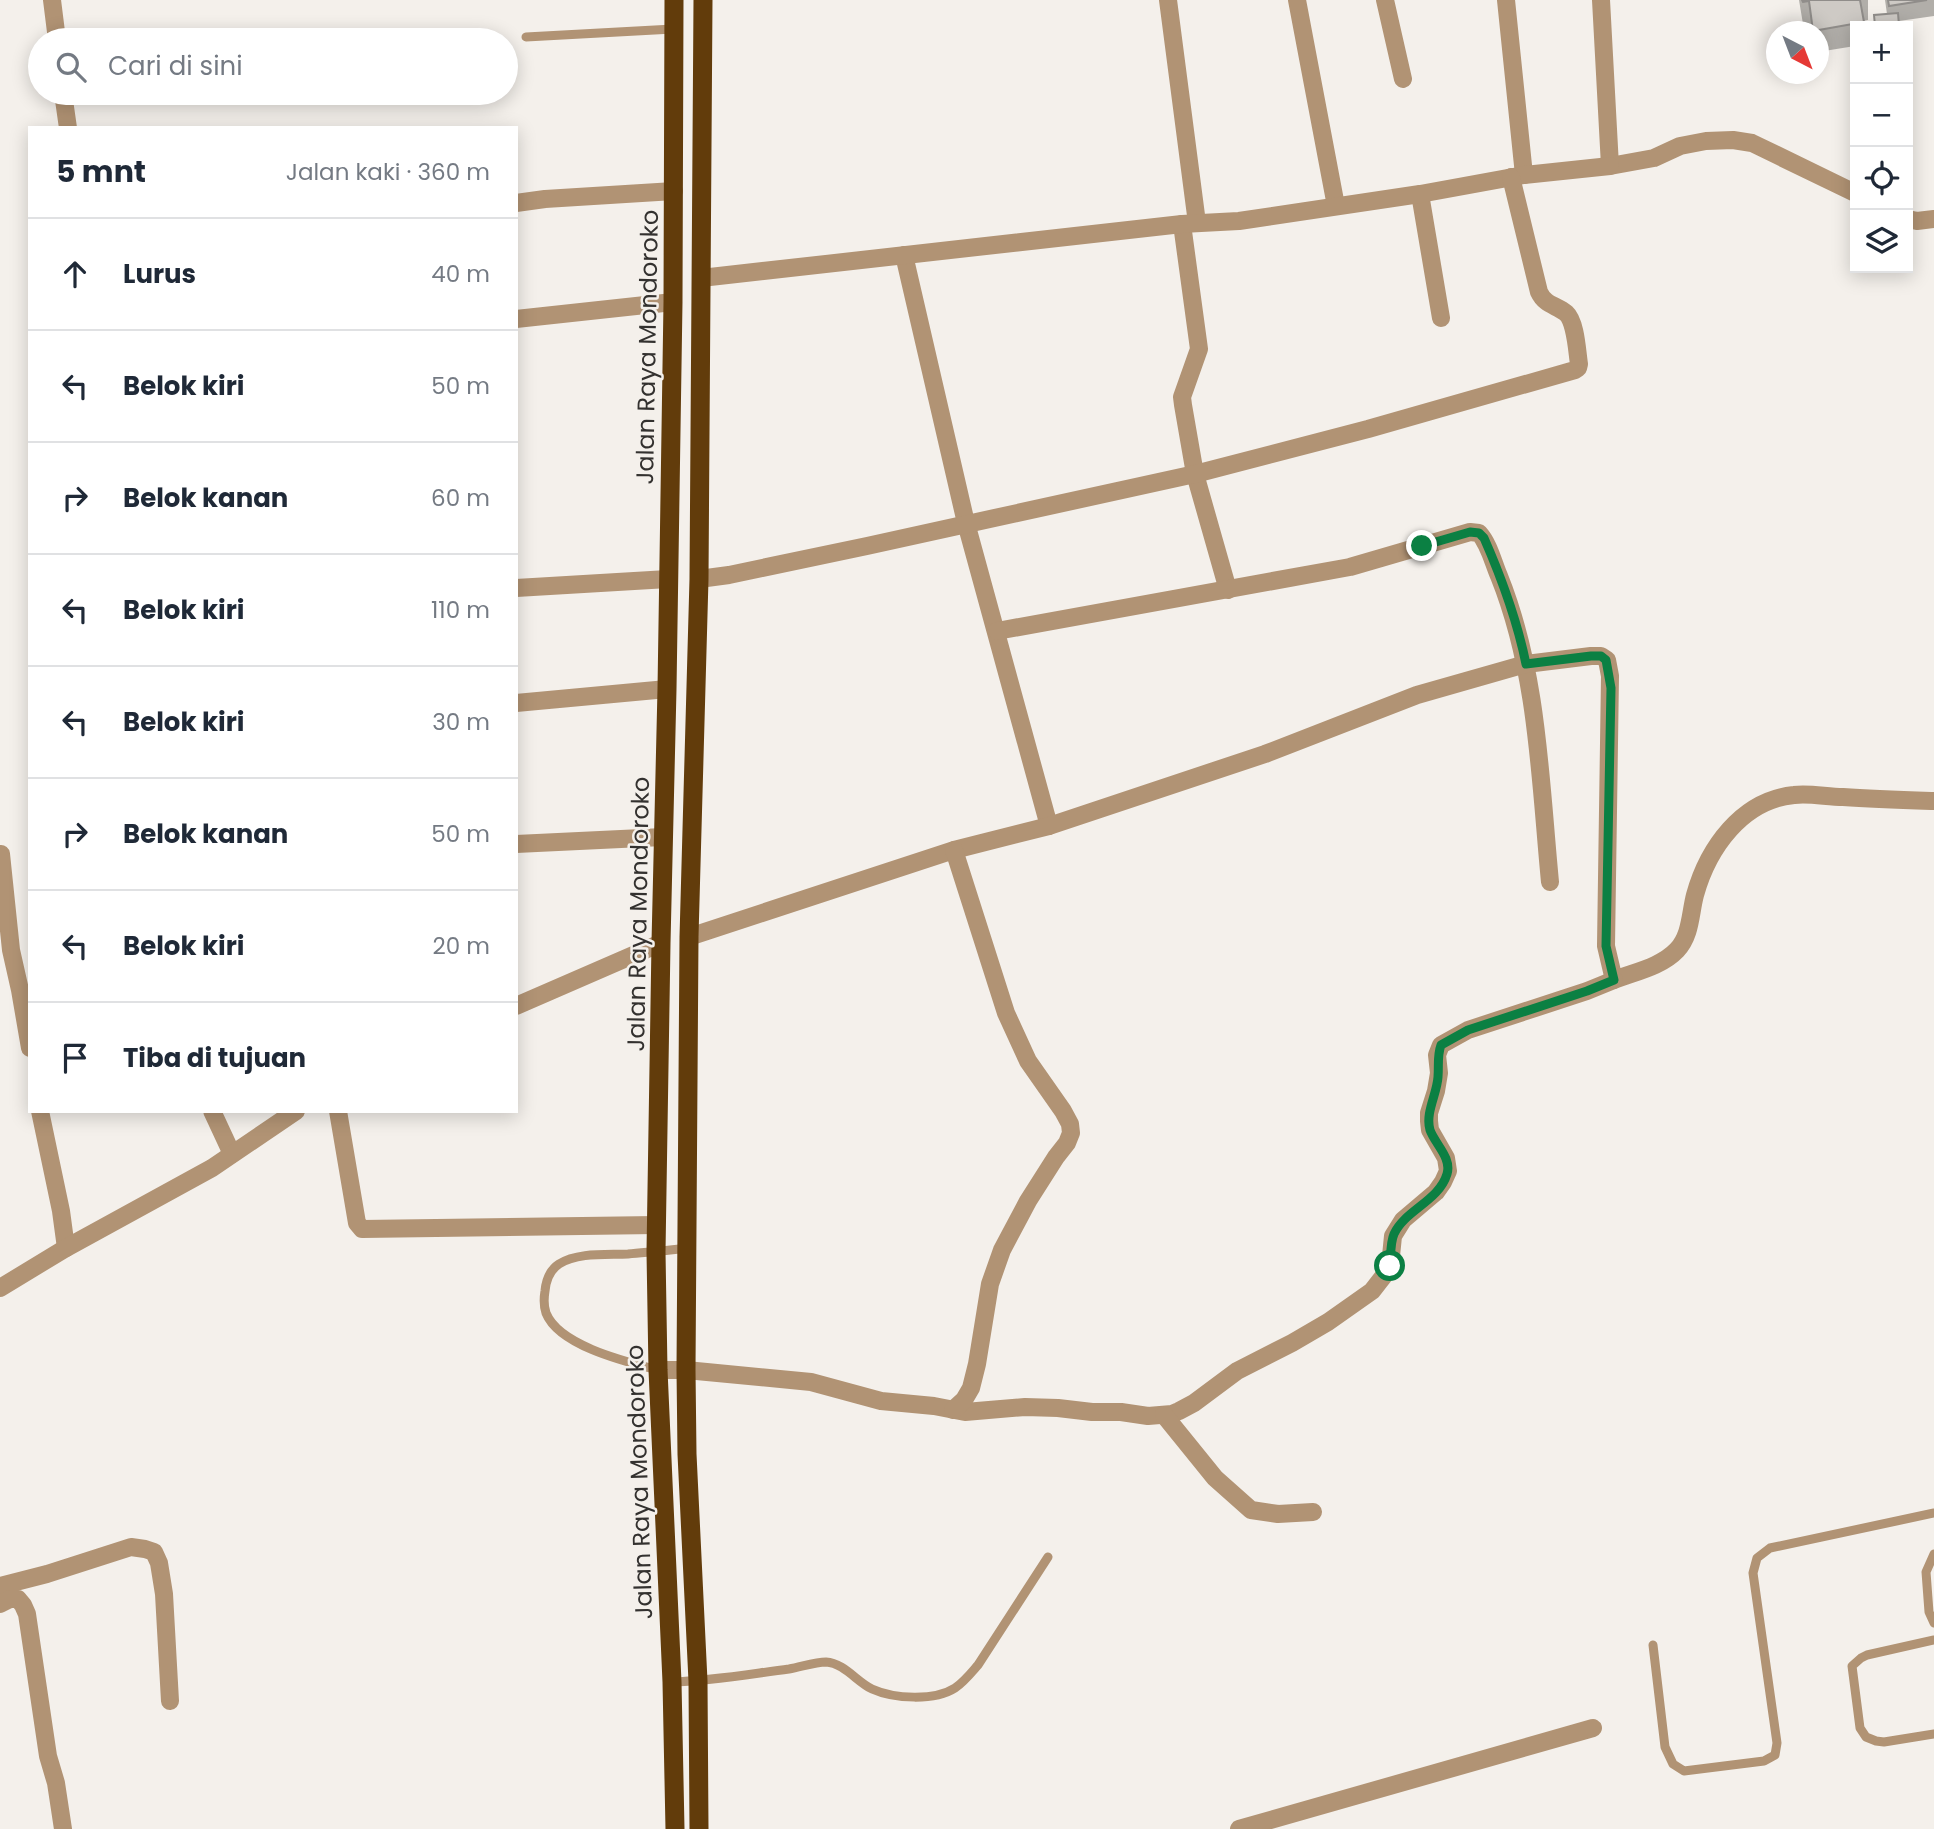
<!DOCTYPE html>
<html lang="id">
<head>
<meta charset="utf-8">
<style>
	body { margin:0; font-family:Poppins,sans-serif; background:#f6f6f7; color:#1f2937 }
	.controls { position:absolute; right:21px; top:21px; display:grid; overflow:hidden; border-radius:0px; box-shadow:0 4px 18px #0003 }
	.controls button { width:63px; height:63px; display:grid; place-items:center; padding:0; border:0; border-bottom:2px solid #e0e1e3; background:#fff; color:#1f2937; font:35px sans-serif }
	.compass { position:absolute; left:1766px; top:21px; width:63px; height:63px; border-radius:50%; background:#fff; box-shadow:0 4px 18px #0003; rotate:138deg }
	.stop { position:absolute; width:21px; height:21px; margin:-16px; border:5px solid #0b8043; border-radius:50%; background:#fff }
	.stop.end { background:#0b8043; border-color:#fff; box-shadow:0 2px 7px #0008 }
	.list { margin:0; padding:0; list-style:none }
	h2 { display:flex; justify-content:space-between; align-items:center; height:91px; margin:0; padding:0 28px; font-size:30px }
	h2 small { font-size:23px; font-weight:400; color:#747a83 }
	.list li { display:grid; grid-template-columns:46px 1fr auto; gap:21px; align-items:center; box-sizing:border-box; height:112px; padding:0 28px; border-top:2px solid #e0e1e3 }
	.list b { display:block; font-size:26px; white-space:nowrap }
	.list em { font-size:23px; font-style:normal; color:#747a83 }
	.icon { flex:none; width:38px; height:38px; fill:none; stroke:currentColor; stroke-width:2; stroke-linecap:round; stroke-linejoin:round }
	.map { position:relative; flex:none; width:1934px; height:1829px; overflow:hidden }
	.search { position:absolute; background:#fff; box-shadow:0 4px 18px #0003; left:28px; top:28px; width:490px; height:77px; display:flex; align-items:center; gap:18px; box-sizing:border-box; padding:0 24px; border-radius:38px; color:#747a83; font-size:26px }
	.panel { position:absolute; background:#fff; box-shadow:0 4px 18px #0003; left:28px; top:126px; width:490px; height:987px; border-radius:0px }
	.map>svg:first-child { display:block }
	.lines { fill:none; stroke-linecap:round; stroke-linejoin:round }
	.service { stroke:#b19374; stroke-width:9 }
	.minor { stroke:#b19374; stroke-width:18 }
	.trunk { stroke:#623c0b; stroke-width:19 }
	.wall { fill:#b1aea9 }
	.building { fill:#cecac5; stroke:#908d8a; stroke-width:2 }
	.route { stroke:#0b8043; stroke-width:9 }
	.labels { text-anchor:middle; dominant-baseline:central; stroke-width:5; stroke-linejoin:round; paint-order:stroke }
	.street-label { font-size:24px; fill:#33312f; stroke:#f4f0eb }
</style>
</head>
<body>
<div class="map">
<svg width="1934" height="1829" viewBox="0 0 1934 1829">
	<rect width="100%" height="100%" fill="#f4f0eb"/>
	<g class="lines">
		<g class="service">
			<polyline points="526,37 673,29"/>
			<path d="M658 1370C627 1362 559 1346 546 1313 544 1307 544 1297 545 1291 546 1280 550 1270 559 1264 578 1252 607 1255 628 1254 648 1252 667 1251 687 1248"/>
			<polyline points="1934,1554 1926,1572 1929,1612 1934,1623"/>
			<polyline points="1934,1640 1867,1655 1861,1658 1852,1666 1860,1728 1866,1737 1876,1741 1884,1742 1934,1734"/>
			<polyline points="1653,1645 1665,1747 1673,1764 1684,1771 1764,1761 1775,1755 1777,1743 1753,1573 1757,1558 1770,1548 1934,1513"/>
			<path d="M672 1682C711 1681 750 1674 789 1669 801 1667 815 1662 826 1662 844 1663 857 1682 872 1689 894 1699 935 1701 955 1688 964 1682 971 1673 978 1665L1048 1557"/>
		</g>
		<g class="minor">
			<polyline points="52,0 57,40"/>
			<polyline points="1168,0 1197,223"/>
			<polyline points="1297,0 1336,206"/>
			<polyline points="1385,0 1403,79"/>
			<polyline points="1506,0 1524,175"/>
			<polyline points="1601,0 1610,166 1654,158 1680,146 1706,141 1733,140 1752,143 1855,193"/>
			<polyline points="63,93 68,128"/>
			<polyline points="1420,194 1441,318"/>
			<polyline points="516,203 545,199 674,191"/>
			<polyline points="1908,219 1917,221 1934,219"/>
			<polyline points="1182,224 1199,349 1182,397 1183,405 1195,474 1228,590"/>
			<polyline points="904,255 966,523 1049,826"/>
			<polyline points="701,278 1182,224 1239,221 1420,194 1524,175 1610,166"/>
			<polyline points="516,319 673,302"/>
			<path d="M699 579 729 575 867 546 1195 474 1368 429 1575 370 1578 368 1579 364C1577 352 1576 322 1566 313 1556 305 1545 305 1539 292L1511 177"/>
			<polyline points="516,588 668,579"/>
			<path d="M997 631 1350 567 1470 532 1479 533C1489 544 1493 562 1499 576 1538 673 1540 779 1550 882"/>
			<polyline points="516,703 667,689"/>
			<polyline points="516,844 663,837"/>
			<polyline points="1,854 11,950 20,990 30,1048"/>
			<path d="M689 937 954 850 1049 826 1265 754 1417 695 1526 664 1591 656H1601L1607 660 1610 676 1606 946 1614 980C1634 972 1661 967 1677 950 1691 935 1690 914 1695 895 1708 848 1742 800 1794 795 1810 793 1827 797 1843 797 1873 799 1904 800 1934 801"/>
			<polyline points="516,1006 661,943"/>
			<polyline points="40,1111 61,1211 66,1248"/>
			<polyline points="212,1111 232,1154"/>
			<polyline points="338,1111 357,1223 362,1229 656,1225"/>
			<polyline points="0,1288 66,1248 212,1168 296,1111"/>
			<polyline points="658,1370 686,1370 811,1382 881,1401 934,1406 965,1412 1025,1407 1058,1408 1092,1412 1121,1412 1148,1416 1172,1414 1179,1411 1194,1403 1237,1371 1292,1343 1328,1322 1372,1291 1386,1273 1390,1266 1393,1236 1403,1220 1436,1192 1443,1182 1448,1171 1446,1158 1430,1130 1429,1121 1429,1113 1436,1091 1439,1073 1437,1055 1441,1045 1468,1030 1587,991 1614,980"/>
			<polyline points="953,1410 964,1400 971,1388 977,1364 990,1284 1002,1250 1028,1201 1056,1157 1067,1143 1071,1133 1070,1124 1063,1111 1028,1061 1006,1013 954,850"/>
			<polyline points="1164,1415 1215,1478 1251,1510 1278,1514 1313,1512"/>
			<polyline points="0,1586 47,1574 131,1547 145,1549 154,1552 159,1563 164,1594 170,1701"/>
			<polyline points="0,1604 10,1599 18,1599 23,1605 27,1614 48,1756 56,1783 63,1829"/>
			<polyline points="1239,1829 1593,1728"/>
		</g>
		<g class="trunk">
			<polyline points="674,0 673,302 667,689 661,943 656,1252 658,1370 672,1682 675,1829"/>
			<polyline points="699,1829 698,1681 687,1454 686,1370 689,937 699,579 703,0"/>
		</g>
	</g>
	<g class="wall">
		<polygon points="1799,0 1868,0 1868,20 1863,21 1864,26 1855,26 1855,46 1818,52 1818,32 1810,32 1809,23 1803,24"/>
		<polygon points="1885,0 1934,0 1934,16 1899,21 1899,26 1874,26 1874,15 1887,14"/>
	</g>
	<g class="building">
		<polygon points="1802,0 1860,0 1864,22 1813,31 1809,1 1803,2"/>
		<polygon points="1888,0 1927,0 1889,6"/>
		<polygon points="1898,13 1899,26 1875,26 1874,15"/>
	</g>
	<g class="lines">
		<path class="route" d="M1390 1266C1391 1256 1390 1243 1394 1234 1405 1210 1439 1201 1447 1174 1452 1158 1435 1144 1430 1130 1425 1113 1437 1094 1438 1077 1439 1065 1437 1056 1441 1045L1468 1030 1587 991 1614 980 1606 946 1611 688 1606 660 1601 656H1591L1526 664C1517 620 1502 579 1484 538L1479 533 1470 532 1422 546"/>
	</g>
	<g class="labels">
		<g class="street-label">
			<text transform="translate(647 347) rotate(-89)">Jalan Raya Mondoroko</text>
			<text transform="translate(638 914) rotate(-89)">Jalan Raya Mondoroko</text>
			<text transform="translate(639 1482) rotate(-92)">Jalan Raya Mondoroko</text>
		</g>
	</g>
</svg>
<div class="controls">
<button>+</button>
<button>−</button>
<button><svg class="icon" aria-label="locate" viewBox="0 0 24 24"><circle cx="12" cy="12" r="6"/><path d="M12 2v4M12 18v4M2 12h4M18 12h4"/></svg></button>
<button><svg class="icon" aria-label="layers" viewBox="0 0 24 24"><path d="M12 4l9 5-9 5-9-5zM3 14l9 5 9-5"/></svg></button>
</div>
<svg class="compass" viewBox="-18 -18 36 36"><path d="M0-13l5 13h-10z" fill="#e53935"/><path d="M0 13l5-13h-10z" fill="#747a83"/></svg>
<div class="stop" style="left:1390px;top:1266px"></div>
<div class="stop end" style="left:1422px;top:546px"></div>
<div class="search"><svg class="icon" aria-label="search" viewBox="0 0 24 24"><circle cx="10" cy="10" r="6"/><path d="M15 15l6 6"/></svg>Cari di sini</div>
<section class="panel">
<h2>5 mnt<small>Jalan kaki · 360 m</small></h2>
<ul class="list">
<li><svg class="icon" aria-label="ahead" viewBox="0 0 24 24"><path d="M12 20V5M6 11l6-6 6 6"/></svg><div><b>Lurus</b></div><em>40 m</em></li>
<li><svg class="icon" aria-label="left" viewBox="0 0 24 24"><path d="M17 20v-9H6M10 6l-5 5 5 5"/></svg><div><b>Belok kiri</b></div><em>50 m</em></li>
<li><svg class="icon" aria-label="right" viewBox="0 0 24 24"><path d="M7 20v-9h11M14 6l5 5-5 5"/></svg><div><b>Belok kanan</b></div><em>60 m</em></li>
<li><svg class="icon" aria-label="left" viewBox="0 0 24 24"><path d="M17 20v-9H6M10 6l-5 5 5 5"/></svg><div><b>Belok kiri</b></div><em>110 m</em></li>
<li><svg class="icon" aria-label="left" viewBox="0 0 24 24"><path d="M17 20v-9H6M10 6l-5 5 5 5"/></svg><div><b>Belok kiri</b></div><em>30 m</em></li>
<li><svg class="icon" aria-label="right" viewBox="0 0 24 24"><path d="M7 20v-9h11M14 6l5 5-5 5"/></svg><div><b>Belok kanan</b></div><em>50 m</em></li>
<li><svg class="icon" aria-label="left" viewBox="0 0 24 24"><path d="M17 20v-9H6M10 6l-5 5 5 5"/></svg><div><b>Belok kiri</b></div><em>20 m</em></li>
<li><svg class="icon" aria-label="arrive" viewBox="0 0 24 24"><path d="M6 21V4h12l-3 4 3 4H6"/></svg><div><b>Tiba di tujuan</b></div></li>
</ul>
</section>
</div>
</body>
</html>
